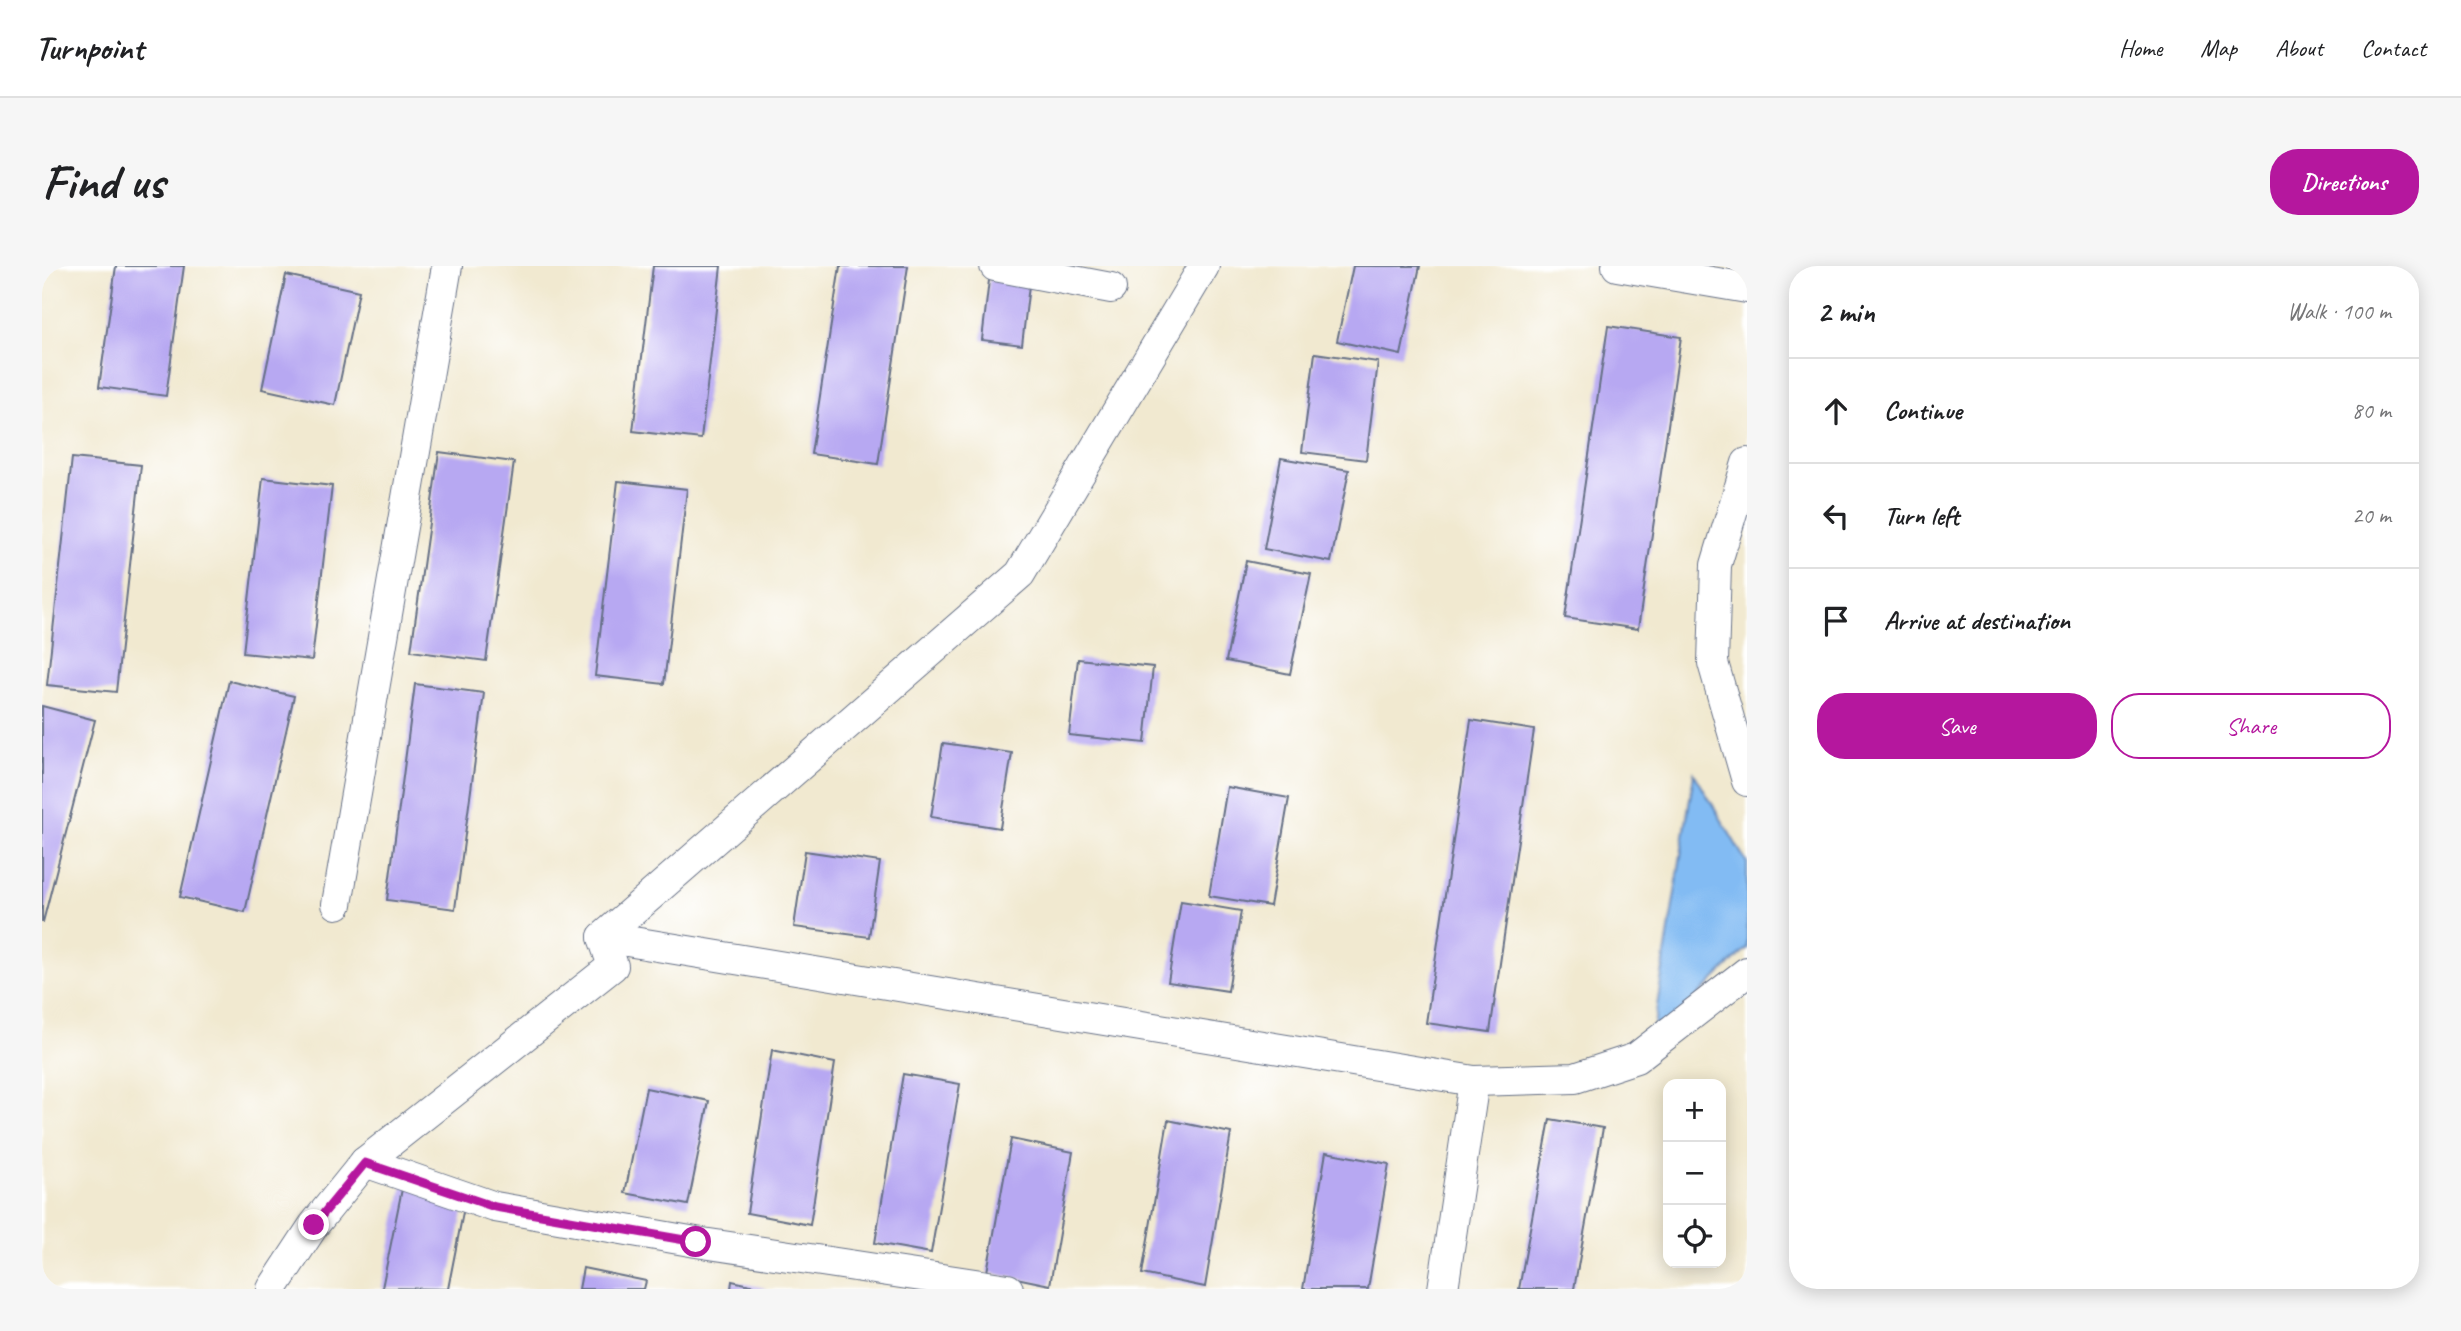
<!DOCTYPE html>
<html lang="en">
<head>
<meta charset="utf-8">
<style>
	body { margin:0; font-family:Caveat,sans-serif; background:#f6f6f6; color:#202124 }
	.controls { position:absolute; right:21px; bottom:21px; display:grid; overflow:hidden; border-radius:14px; box-shadow:0 4px 18px #0003 }
	.controls button { width:63px; height:63px; display:grid; place-items:center; padding:0; border:0; border-bottom:2px solid #e0e0e0; background:#fff; color:#202124; font:35px sans-serif }
	.stop { position:absolute; width:21px; height:21px; margin:-16px; border:5px solid #b5179e; border-radius:50%; background:#fff }
	.stop.end { background:#b5179e; border-color:#fff; box-shadow:0 2px 7px #0008 }
	.list { margin:0; padding:0; list-style:none }
	h2 { display:flex; justify-content:space-between; align-items:center; height:91px; margin:0; padding:0 28px; font-size:30px }
	h2 small { font-size:23px; font-weight:400; color:#757577 }
	.list li { display:grid; grid-template-columns:46px 1fr auto; gap:21px; align-items:center; box-sizing:border-box; height:105px; padding:0 28px; border-top:2px solid #e0e0e0 }
	.list b { display:block; font-size:26px; white-space:nowrap }
	.list em { font-size:23px; font-style:normal; color:#757577 }
	.actions { display:flex; gap:14px; padding:21px 28px }
	.actions a { flex:1; padding:16px 0; border:2px solid #b5179e; border-radius:28px; text-align:center; font-size:24px; color:#b5179e }
	.actions .main { background:#b5179e; color:#fff }
	.icon { flex:none; width:38px; height:38px; fill:none; stroke:currentColor; stroke-width:2; stroke-linecap:round; stroke-linejoin:round }
	.map { position:relative; flex:none; width:1705px; height:1023px; overflow:hidden; border-radius:28px }
	header { display:flex; align-items:center; gap:42px; box-sizing:border-box; height:98px; padding:0 35px; background:#fff; border-bottom:2px solid #e0e0e0 }
	header strong { font-size:33px }
	nav { display:flex; gap:38px; margin-inline-start:auto; font-size:24px }
	.intro { display:flex; align-items:center; justify-content:space-between; box-sizing:border-box; height:168px; padding:0 42px }
	h1 { margin:0; font-size:49px }
	.button { padding:18px 32px; border-radius:28px; background:#b5179e; color:#fff; font-size:24px; font-weight:700 }
	main { display:flex; gap:42px; padding:0 42px }
	aside { flex:1; background:#fff; border-radius:28px; box-shadow:0 4px 18px #0003 }
	.map>svg:first-child { display:block }
	.water { fill:#82bbf3; stroke:#4e75a8; stroke-width:2 }
	.building { fill:#b7a8f2 }
	.lines { fill:none; stroke-linecap:round; stroke-linejoin:round }
	.street-casing { stroke:#667086; stroke-width:32 }
	.street { stroke:#fff; stroke-width:30 }
	.route { stroke:#b5179e; stroke-width:9 }
</style>
</head>
<body>
<header>
<strong>Turnpoint</strong>
<nav><a>Home</a><a>Map</a><a>About</a><a>Contact</a></nav>
</header>
<div class="intro"><h1>Find us</h1><a class="button">Directions</a></div>
<main>
<div class="map">
<svg width="1705" height="1023" viewBox="0 0 1705 1023">
	<rect width="100%" height="100%" fill="#fff"/>
	<filter id="ink" filterUnits="userSpaceOnUse"><feTurbulence type="fractalNoise" baseFrequency=".0143" numOctaves="2"/><feDisplacementMap in="SourceGraphic" scale="14" xChannelSelector="R" yChannelSelector="G"/><feConvolveMatrix kernelMatrix="1 2 1 2 8 2 1 2 1" color-interpolation-filters="sRGB"/></filter>
	<filter id="wash" filterUnits="userSpaceOnUse"><feTurbulence type="fractalNoise" baseFrequency=".00686" numOctaves="4" result="noise"/><feDisplacementMap in="SourceGraphic" scale="28" xChannelSelector="R" yChannelSelector="G"/><feGaussianBlur stdDeviation="1.57" result="paint"/><feColorMatrix in="noise" values="0 0 0 0 0 0 0 0 0 0 0 0 0 0 0 0 0 1.4 0 .05"/><feComposite in="paint" operator="in"/></filter>
	<g filter="url(#wash)">
		<rect width="100%" height="100%" fill="#f1e9d0"/>
		<polygon class="water" points="1652,507 1705,597 1705,682 1629,756 1612,759"/>
		<g id="blocks">
			<g class="building">
				<polygon points="74,0 142,0 124,130 57,121"/>
				<polygon points="611,0 679,0 659,173 591,165"/>
				<polygon points="798,0 866,0 836,198 769,188"/>
				<polygon points="1311,0 1378,0 1359,89 1295,75"/>
				<polygon points="244,9 317,25 293,139 220,123"/>
				<polygon points="947,14 987,19 980,79 940,74"/>
				<polygon points="1566,60 1639,71 1596,363 1523,352"/>
				<polygon points="1273,87 1336,96 1324,194 1260,186"/>
				<polygon points="397,186 472,196 444,395 369,385"/>
				<polygon points="30,192 99,199 74,426 5,419"/>
				<polygon points="1239,192 1307,204 1289,296 1222,283"/>
				<polygon points="221,212 290,220 270,394 201,387"/>
				<polygon points="576,215 645,223 622,418 553,410"/>
				<polygon points="1204,295 1269,308 1248,408 1184,395"/>
				<polygon points="1036,393 1111,401 1103,477 1027,469"/>
				<polygon points="187,415 252,430 203,646 138,631"/>
				<polygon points="373,418 442,427 413,643 345,634"/>
				<polygon points="0,440 53,454 1,656 0,656"/>
				<polygon points="1429,454 1492,464 1448,766 1384,757"/>
				<polygon points="901,477 970,487 958,562 889,551"/>
				<polygon points="1185,521 1247,532 1228,640 1167,630"/>
				<polygon points="763,585 838,596 827,671 752,661"/>
				<polygon points="1139,635 1199,645 1186,725 1126,716"/>
				<polygon points="730,784 793,797 768,959 705,947"/>
				<polygon points="861,808 918,818 889,987 833,977"/>
				<polygon points="604,822 667,835 646,939 583,927"/>
				<polygon points="1508,853 1561,862 1532,1023 1477,1023"/>
				<polygon points="1126,854 1189,867 1163,1021 1100,1008"/>
				<polygon points="969,873 1031,886 1008,1019 945,1006"/>
				<polygon points="1284,886 1347,898 1326,1023 1261,1023"/>
				<polygon points="361,918 424,931 406,1023 340,1022"/>
				<polygon points="541,1002 604,1015 602,1023 537,1023"/>
				<polygon points="690,1015 723,1022 723,1023 689,1023"/>
			</g>
		</g>
	</g>
	<g filter="url(#ink)">
		<use href="#blocks" fill-opacity="0" stroke="#667086" stroke-width="2"/>
		<g class="lines">
			<g class="street-casing">
				<g id="street">
					<polyline points="953,0 1069,22"/>
					<polyline points="1575,0 1705,22"/>
					<polyline points="1705,197 1674,299 1671,397 1705,515"/>
					<polyline points="295,638 405,0"/>
					<polyline points="561,671 1432,815 1533,812 1594,792 1705,706"/>
					<polyline points="323,896 453,941 654,976 966,1023"/>
					<polyline points="230,1023 272,959 323,896 571,700 561,671 978,308 1162,0"/>
					<polyline points="1401,1023 1432,815"/>
				</g>
			</g>
			<use href="#street" class="street"/>
		</g>
	</g>
	<g class="lines" filter="url(#ink)">
		<polyline class="route" points="272,959 323,897 453,941 654,976"/>
	</g>
</svg>
<div class="controls">
<button>+</button>
<button>−</button>
<button><svg class="icon" aria-label="locate" viewBox="0 0 24 24"><circle cx="12" cy="12" r="6"/><path d="M12 2v4M12 18v4M2 12h4M18 12h4"/></svg></button>
</div>
<div class="stop" style="left:654px;top:976px"></div>
<div class="stop end" style="left:272px;top:959px"></div>
</div>
<aside>
<h2>2 min<small>Walk · 100 m</small></h2>
<ul class="list">
<li><svg class="icon" aria-label="ahead" viewBox="0 0 24 24"><path d="M12 20V5M6 11l6-6 6 6"/></svg><div><b>Continue</b></div><em>80 m</em></li>
<li><svg class="icon" aria-label="left" viewBox="0 0 24 24"><path d="M17 20v-9H6M10 6l-5 5 5 5"/></svg><div><b>Turn left</b></div><em>20 m</em></li>
<li><svg class="icon" aria-label="arrive" viewBox="0 0 24 24"><path d="M6 21V4h12l-3 4 3 4H6"/></svg><div><b>Arrive at destination</b></div></li>
</ul>
<div class="actions"><a class="main">Save</a><a>Share</a></div>
</aside>
</main>
</body>
</html>
